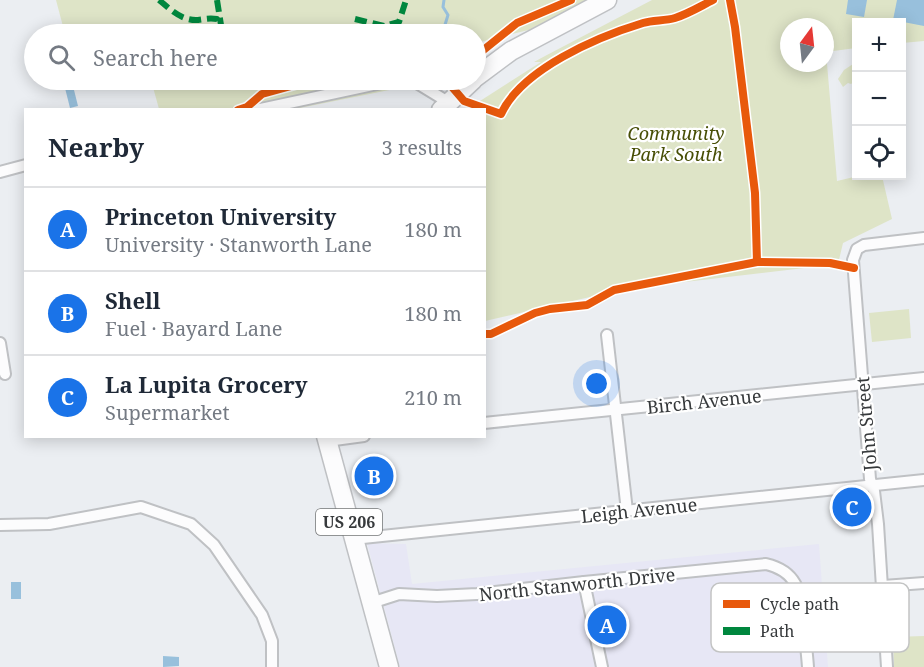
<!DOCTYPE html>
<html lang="en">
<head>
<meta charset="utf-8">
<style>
	body { margin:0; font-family:"Noto Serif",serif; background:#f2f2f3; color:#1f2937 }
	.controls { position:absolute; right:18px; top:18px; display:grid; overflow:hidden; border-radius:0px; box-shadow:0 3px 15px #0003 }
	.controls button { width:54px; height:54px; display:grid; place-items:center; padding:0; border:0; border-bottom:2px solid #e0e1e3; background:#fff; color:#1f2937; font:30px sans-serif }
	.compass { position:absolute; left:780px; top:18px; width:54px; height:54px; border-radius:50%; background:#fff; box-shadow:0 3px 15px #0003; rotate:15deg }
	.you { position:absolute; left:597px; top:384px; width:21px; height:21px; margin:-15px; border:4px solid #fff; border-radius:50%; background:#1a73e8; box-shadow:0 0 0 9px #1a73e833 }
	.badge { display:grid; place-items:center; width:39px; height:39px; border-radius:50%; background:#1a73e8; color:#fff; font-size:20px; font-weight:700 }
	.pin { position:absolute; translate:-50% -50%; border:3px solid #fff; box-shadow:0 2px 6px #0006 }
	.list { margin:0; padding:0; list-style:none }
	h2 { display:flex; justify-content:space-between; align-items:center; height:78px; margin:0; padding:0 24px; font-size:26px }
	h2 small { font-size:20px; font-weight:400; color:#747a83 }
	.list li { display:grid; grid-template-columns:39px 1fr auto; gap:18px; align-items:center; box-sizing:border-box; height:84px; padding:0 24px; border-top:2px solid #e0e1e3 }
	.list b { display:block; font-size:22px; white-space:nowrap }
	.list p { margin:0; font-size:20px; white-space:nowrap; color:#747a83 }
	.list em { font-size:20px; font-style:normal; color:#747a83 }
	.icon { flex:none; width:33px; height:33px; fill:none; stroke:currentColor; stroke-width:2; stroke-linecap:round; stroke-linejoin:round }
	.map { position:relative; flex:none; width:924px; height:667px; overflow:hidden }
	.search { position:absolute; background:#fff; box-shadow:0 3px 15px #0003; left:24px; top:24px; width:462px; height:66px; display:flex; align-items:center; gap:15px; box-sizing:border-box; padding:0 21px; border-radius:33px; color:#747a83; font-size:22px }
	.panel { position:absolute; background:#fff; box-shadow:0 3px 15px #0003; left:24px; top:108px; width:462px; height:330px; border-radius:0px }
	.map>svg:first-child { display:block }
	.education { fill:#e7e7f5 }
	.green { fill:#dee4c7; fill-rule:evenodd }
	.water { fill:#98c0dc }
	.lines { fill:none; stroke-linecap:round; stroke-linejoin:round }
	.stream { stroke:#98c0dc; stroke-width:3 }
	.street-casing { stroke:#bfc1c4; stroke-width:14 }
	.highway-casing { stroke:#bfc1c4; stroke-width:21 }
	.street { stroke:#fcfcfd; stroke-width:10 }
	.highway { stroke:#fcfcfd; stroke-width:18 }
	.quiet { stroke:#00873e; stroke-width:6; stroke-dasharray:12 6; stroke-linecap:butt }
	.cycleway-casing { stroke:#fff; stroke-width:11 }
	.cycleway { stroke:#e8590c; stroke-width:8 }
	.labels { text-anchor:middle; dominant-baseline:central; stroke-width:4.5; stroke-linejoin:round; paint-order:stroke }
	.shield { fill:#fff; stroke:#737576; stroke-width:1.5 }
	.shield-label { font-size:16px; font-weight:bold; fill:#373a3c }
	.park-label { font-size:18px; font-style:italic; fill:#474e05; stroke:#fff }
	.street-label { font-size:18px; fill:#373a3c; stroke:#fff }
	.key { fill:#fff; stroke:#c3c4c4; stroke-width:1.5 }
	.key-label { font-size:16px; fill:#373a3c }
</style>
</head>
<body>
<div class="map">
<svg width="924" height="667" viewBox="0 0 924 667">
	<rect width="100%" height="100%" fill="#ebeef2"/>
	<polygon class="education" points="367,543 406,544 412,584 819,544 828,667 400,667"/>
	<g class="green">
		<polygon points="56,0 596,0 545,26 476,43 476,34 141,34 139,32 122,34 65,34"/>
		<path d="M652 0H924V41L902 43V22H856V48L826 52 837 181 858 176H882L892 219 843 243 838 264 625 289 485 321 484 110H472L480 101 541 62H534L545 56ZM789 27H825V63H789Z"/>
		<polygon points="856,62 856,80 851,84 848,83 843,87 838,79 844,70"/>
		<polygon points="151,80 421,80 419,84 290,110 159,109"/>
		<polygon points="909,309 911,338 872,342 869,313"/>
		<polygon points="924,636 924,667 894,667 893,637"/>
	</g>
	<g class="water">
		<polygon points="848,0 867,0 864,17 846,14"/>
		<polygon points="897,0 924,0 924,26 893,20"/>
		<polygon points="73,86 78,106 70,108 65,88"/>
		<rect x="11" y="582" width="10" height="17"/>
		<polygon points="163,656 179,657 179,666 163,667"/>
	</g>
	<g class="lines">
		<polyline class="stream" points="444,0 443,7 448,15 444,28"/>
		<g class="street-casing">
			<g id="street">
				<polyline points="412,80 448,102"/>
				<polyline points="256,110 396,80"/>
				<polyline points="0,172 26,165"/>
				<polyline points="607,335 627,511"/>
				<polyline points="0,343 5,374"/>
				<polyline points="484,423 924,378"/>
				<polyline points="327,441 364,436"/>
				<polyline points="0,525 49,524 141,507 191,524 214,545 262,615 272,641 272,667"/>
				<polyline points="353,539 924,480"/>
				<polyline points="584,582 602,667"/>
				<polyline points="883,586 924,583"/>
				<path d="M371 603 399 594 437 596 477 594 584 582 766 564C800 572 800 595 804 624 805 638 807 653 808 667"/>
				<polyline points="887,667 878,524 874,491 870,479 853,260 857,249 864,245 924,238"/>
			</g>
		</g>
		<g class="highway-casing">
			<g id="highway">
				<polyline points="476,77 511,51 607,0"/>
				<polyline points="441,110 473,80"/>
				<polyline points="326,436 389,667"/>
			</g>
		</g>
		<use href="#street" class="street"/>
		<use href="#highway" class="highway"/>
		<g class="quiet">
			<path d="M159 0C171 10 182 21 198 20 206 19 209 18 217 19L225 34"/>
			<polyline points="217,0 221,25"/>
			<polyline points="355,19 384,26 399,22 406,0"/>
		</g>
		<g class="cycleway-casing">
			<g id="cycleway">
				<polyline points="730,0 735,27 755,193 757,262"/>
				<polyline points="476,56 517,23 571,0"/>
				<path d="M446 80 464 101 501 114C522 69 597 37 643 23 653 20 665 21 675 18 688 14 701 6 713 0"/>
				<polyline points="238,110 247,107 262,94 313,80"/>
				<polyline points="484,334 491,334 535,313 550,309 587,305 614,290 757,262 830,263 854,268"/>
			</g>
		</g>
		<use href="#cycleway" class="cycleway"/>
	</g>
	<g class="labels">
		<rect class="shield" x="316" y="509" width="66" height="26" rx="4.5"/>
		<g class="shield-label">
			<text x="349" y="522">US 206</text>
		</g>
		<g class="park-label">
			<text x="676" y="133">Community<tspan x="676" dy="21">Park South</tspan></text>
		</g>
		<g class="street-label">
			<text transform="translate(704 401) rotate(-6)">Birch Avenue</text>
			<text transform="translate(866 424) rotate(-95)">John Street</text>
			<text transform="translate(639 510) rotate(-6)">Leigh Avenue</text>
			<text transform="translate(577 584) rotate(-6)">North Stanworth Drive</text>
		</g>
	</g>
	<rect x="711" y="583" width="198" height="69" rx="9" class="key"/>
	<rect x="723" y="600" width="27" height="8" fill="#e8590c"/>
	<rect x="723" y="627" width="27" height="8" fill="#00873e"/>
	<g class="key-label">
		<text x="760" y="610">Cycle path</text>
		<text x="760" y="637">Path</text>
	</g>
</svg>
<div class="controls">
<button>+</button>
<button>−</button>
<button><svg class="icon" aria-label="locate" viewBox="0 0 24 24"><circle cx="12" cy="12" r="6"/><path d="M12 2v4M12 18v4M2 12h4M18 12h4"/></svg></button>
</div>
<svg class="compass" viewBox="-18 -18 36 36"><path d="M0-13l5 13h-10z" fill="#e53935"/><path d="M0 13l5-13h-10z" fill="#747a83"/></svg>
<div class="you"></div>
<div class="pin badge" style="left:607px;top:625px">A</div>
<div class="pin badge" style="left:374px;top:476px">B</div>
<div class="pin badge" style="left:852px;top:507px">C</div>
<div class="search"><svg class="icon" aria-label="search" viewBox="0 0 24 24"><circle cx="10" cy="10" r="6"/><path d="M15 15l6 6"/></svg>Search here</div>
<section class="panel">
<h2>Nearby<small>3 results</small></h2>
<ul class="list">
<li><span class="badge">A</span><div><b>Princeton University</b><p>University · Stanworth Lane</p></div><em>180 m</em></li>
<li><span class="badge">B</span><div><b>Shell</b><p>Fuel · Bayard Lane</p></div><em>180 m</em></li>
<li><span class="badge">C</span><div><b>La Lupita Grocery</b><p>Supermarket</p></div><em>210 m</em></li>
</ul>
</section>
</div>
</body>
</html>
